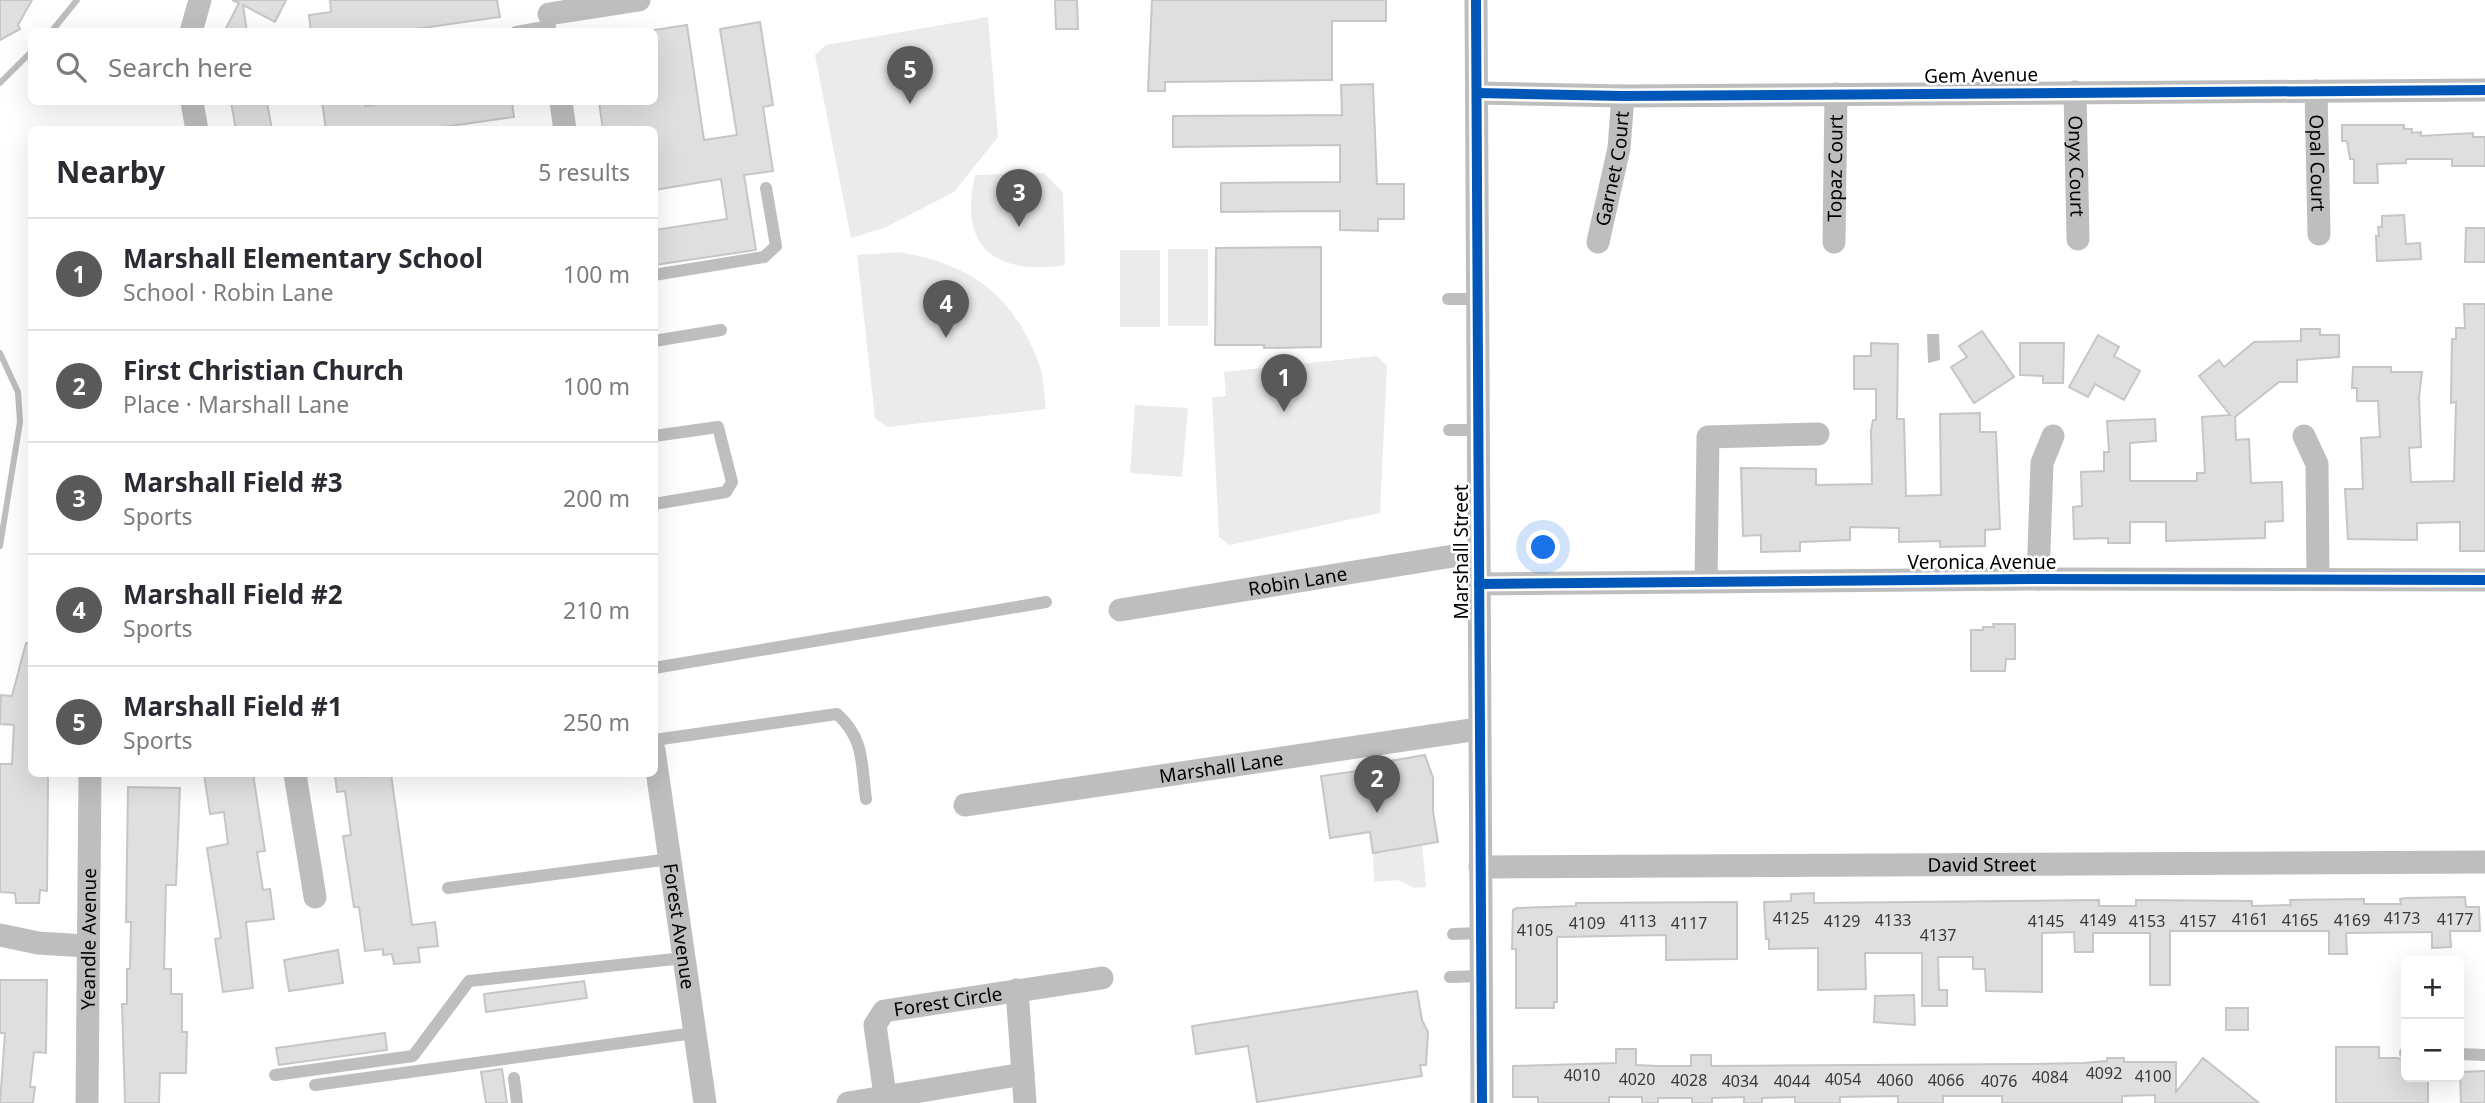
<!DOCTYPE html>
<html lang="en">
<head>
<meta charset="utf-8">
<style>
	body { margin:0; font-family:"Noto Sans",sans-serif; background:#f2f2f3; color:#2b2b33 }
	.controls { position:absolute; right:21px; bottom:21px; display:grid; overflow:hidden; border-radius:10px; box-shadow:0 7px 28px #0002 }
	.controls button { width:63px; height:63px; display:grid; place-items:center; padding:0; border:0; border-bottom:2px solid #e1e1e2; background:#fff; color:#2b2b33; font:35px sans-serif }
	.you { position:absolute; left:1544px; top:548px; width:24px; height:24px; margin:-18px; border:5px solid #fff; border-radius:50%; background:#1a73e8; box-shadow:0 0 0 10px #1a73e833 }
	.badge { display:grid; place-items:center; width:46px; height:46px; border-radius:50%; background:#595959; color:#fff; font-size:23px; font-weight:700 }
	.pin { position:absolute; translate:-50% -58px; filter:drop-shadow(0 2px 4px #0008) }
	.pin::after { content:''; position:absolute; top:37px; width:24px; height:21px; background:inherit; clip-path:polygon(0 0,100% 0,50% 100%) }
	.list { margin:0; padding:0; list-style:none }
	h2 { display:flex; justify-content:space-between; align-items:center; height:91px; margin:0; padding:0 28px; font-size:30px }
	h2 small { font-size:23px; font-weight:400; color:#7c7c81 }
	.list li { display:grid; grid-template-columns:46px 1fr auto; gap:21px; align-items:center; box-sizing:border-box; height:112px; padding:0 28px; border-top:2px solid #e1e1e2 }
	.list b { display:block; font-size:26px; white-space:nowrap }
	.list p { margin:0; font-size:23px; white-space:nowrap; color:#7c7c81 }
	.list em { font-size:23px; font-style:normal; color:#7c7c81 }
	.icon { flex:none; width:38px; height:38px; fill:none; stroke:currentColor; stroke-width:2; stroke-linecap:round; stroke-linejoin:round }
	.map { position:relative; flex:none; width:2485px; height:1103px; overflow:hidden }
	.search { position:absolute; background:#fff; box-shadow:0 7px 28px #0002; left:28px; top:28px; width:630px; height:77px; display:flex; align-items:center; gap:18px; box-sizing:border-box; padding:0 24px; border-radius:10px; color:#7c7c81; font-size:26px }
	.panel { position:absolute; background:#fff; box-shadow:0 7px 28px #0002; left:28px; top:126px; width:630px; height:651px; border-radius:10px }
	.map>svg:first-child { display:block }
	.green { fill:#ebebeb }
	.water { fill:#bebebe }
	.lines { fill:none; stroke-linecap:round; stroke-linejoin:round }
	.stream { stroke:#bebebe; stroke-width:6 }
	.building { fill:#dfdfdf; stroke:#c6c6c6; stroke-width:2 }
	.lane { stroke:#bebebe; stroke-width:12 }
	.street { stroke:#bebebe; stroke-width:23 }
	.cycleway-casing { stroke:#fff; stroke-width:15 }
	.cycleway { stroke:#0057b8; stroke-width:10 }
	.labels { text-anchor:middle; dominant-baseline:central; stroke-width:5; stroke-linejoin:round; paint-order:stroke }
	.number-label { font-size:16px; fill:#383838 }
	.street-label { font-size:19px; fill:#000; stroke:#fff }
</style>
</head>
<body>
<div class="map">
<svg width="2485" height="1103" viewBox="0 0 2485 1103">
	<rect width="100%" height="100%" fill="#fff"/>
	<g class="green">
		<polygon points="988,17 998,137 954,192 884,228 851,238 815,55 826,45"/>
		<path d="M1044 173 1063 192 1065 265C996 275 958 249 975 175Z"/>
		<rect x="1168" y="249" width="40" height="77"/>
		<rect x="1120" y="250" width="40" height="77"/>
		<path d="M900 252C970 265 1011 292 1038 361 1044 375 1044 394 1046 409L887 427 875 418 857 255Z"/>
		<polygon points="1377,356 1387,366 1380,513 1230,545 1219,537 1212,397 1226,396 1224,372"/>
		<polygon points="1135,405 1188,408 1182,477 1130,473"/>
		<polygon points="1422,844 1426,887 1414,888 1398,880 1374,882 1373,853"/>
	</g>
	<polygon class="water" points="1927,334 1939,334 1940,360 1928,363"/>
	<g class="lines">
		<g class="stream">
			<polyline points="51,32 77,0"/>
			<polyline points="0,83 32,51"/>
			<polyline points="0,353 18,392 20,422 0,546"/>
		</g>
	</g>
	<g class="building">
		<polygon points="0,0 32,0 18,25 20,29 0,40"/>
		<polygon points="232,0 286,0 275,22 243,5 247,32 224,32 239,3"/>
		<polygon points="330,0 497,0 500,17 394,32 311,32 309,15 331,12"/>
		<polygon points="1055,0 1077,0 1078,29 1056,29"/>
		<polygon points="1152,0 1386,0 1386,21 1332,21 1332,80 1165,82 1165,91 1148,91"/>
		<polygon points="760,22 773,105 763,107 773,171 744,175 756,250 654,265 654,230 727,219 721,179 654,190 654,130 603,130 599,102 654,102 654,30 687,25 704,140 737,135 720,29"/>
		<polygon points="1373,84 1377,184 1404,184 1404,219 1378,219 1378,231 1340,230 1340,211 1221,212 1221,183 1340,182 1340,145 1173,147 1173,116 1342,115 1341,85"/>
		<polygon points="231,102 267,102 272,130 236,130"/>
		<polygon points="322,102 365,102 365,106 395,102 512,102 514,117 422,130 326,130"/>
		<polygon points="2342,125 2404,125 2404,129 2412,129 2412,133 2421,132 2421,136 2473,133 2473,137 2485,137 2485,166 2452,166 2452,159 2406,159 2406,163 2377,164 2378,183 2354,183 2354,159 2350,159 2347,141 2342,141"/>
		<polygon points="2404,215 2406,244 2420,243 2421,259 2377,261 2376,236 2379,236 2378,227 2382,227 2382,216"/>
		<polygon points="2466,228 2485,228 2485,262 2465,262"/>
		<polygon points="1321,247 1321,347 1264,348 1264,345 1215,345 1216,248"/>
		<polygon points="2464,304 2485,304 2485,551 2460,551 2460,522 2417,523 2417,540 2348,539 2345,489 2363,489 2361,438 2380,437 2378,401 2357,401 2357,388 2352,388 2353,367 2391,367 2391,372 2422,372 2419,397 2421,447 2409,448 2411,482 2454,481 2456,402 2451,403 2452,339 2456,339 2456,328 2465,328"/>
		<polygon points="2301,329 2320,329 2320,335 2339,335 2339,357 2297,360 2297,382 2279,382 2235,417 2236,440 2249,439 2251,483 2282,482 2283,521 2265,522 2265,538 2166,541 2166,522 2130,522 2130,543 2108,543 2108,538 2074,539 2073,507 2082,506 2081,472 2104,471 2104,452 2109,452 2107,421 2155,419 2156,441 2130,443 2130,481 2197,481 2197,473 2205,473 2202,417 2230,415 2199,376 2219,360 2224,367 2254,342 2301,341"/>
		<polygon points="1982,331 2014,377 1974,403 1951,367 1967,357 1959,346"/>
		<polygon points="2098,335 2119,347 2114,356 2140,371 2124,400 2095,384 2088,397 2069,387"/>
		<polygon points="1871,343 1898,344 1897,419 1904,419 1906,496 1941,495 1940,414 1980,413 1980,432 1996,432 2000,529 1985,530 1985,546 1940,547 1940,541 1899,542 1899,528 1850,527 1850,540 1800,542 1800,551 1761,552 1761,535 1743,536 1741,468 1816,469 1816,485 1872,484 1871,431 1873,420 1876,420 1876,389 1854,389 1854,356 1871,356"/>
		<polygon points="2020,343 2064,343 2063,383 2043,383 2043,376 2020,375"/>
		<polygon points="1993,624 2015,624 2015,659 2006,659 2005,671 1971,671 1971,630 1983,630 1983,627 1994,627"/>
		<polygon points="26,643 32,644 32,774 47,774 48,779 47,891 40,890 39,903 16,903 15,893 0,892 0,764 12,764 14,725 0,724 1,695 12,696"/>
		<polygon points="1425,755 1433,778 1433,811 1438,842 1373,853 1370,832 1330,838 1321,776 1372,769 1372,764"/>
		<polygon points="204,774 253,774 265,851 257,852 263,890 270,889 274,919 246,922 253,988 223,992 215,939 221,938 207,848 228,844 224,812 210,814"/>
		<polygon points="335,774 361,774 362,777 391,774 412,925 435,922 438,946 418,948 420,962 394,964 392,954 383,955 383,949 365,951 359,907 354,907 343,836 351,835 345,791 337,792"/>
		<polygon points="128,787 180,788 176,885 166,885 164,969 171,969 171,994 182,994 182,1032 187,1032 186,1073 160,1073 159,1103 125,1103 122,1004 127,1004 127,969 130,969 131,922 126,922"/>
		<polygon points="1814,893 1814,903 2099,900 2099,906 2136,906 2136,900 2252,901 2252,906 2291,905 2290,900 2364,899 2364,904 2401,904 2400,899 2406,898 2465,897 2466,907 2479,907 2480,931 2450,931 2451,947 2432,948 2432,932 2346,933 2347,954 2329,954 2329,931 2170,931 2170,985 2150,985 2150,933 2093,933 2093,952 2075,952 2074,932 2042,933 2042,992 1986,991 1985,969 1973,969 1973,957 1938,957 1939,990 1947,990 1947,1006 1922,1006 1922,953 1865,953 1866,989 1818,990 1818,948 1769,949 1769,939 1766,939 1764,902 1791,901 1791,894"/>
		<polygon points="1737,902 1737,959 1666,960 1666,935 1557,937 1557,1002 1554,1002 1554,1008 1516,1008 1516,949 1512,949 1513,910 1517,908 1576,906 1576,903"/>
		<polygon points="338,950 343,983 289,991 284,960"/>
		<polygon points="0,980 47,980 46,1053 34,1052 30,1087 35,1087 33,1103 0,1103 5,1033 0,1033"/>
		<polygon points="584,981 587,998 486,1012 484,994"/>
		<polygon points="1417,991 1422,1020 1428,1032 1426,1065 1420,1065 1422,1076 1257,1102 1248,1046 1196,1054 1192,1026"/>
		<polygon points="1914,995 1915,1025 1874,1022 1875,996"/>
		<rect x="2226" y="1008" width="22" height="22"/>
		<polygon points="385,1033 387,1050 279,1065 276,1048"/>
		<polygon points="2336,1047 2379,1047 2379,1058 2398,1058 2406,1062 2406,1077 2428,1077 2428,1103 2336,1103"/>
		<polygon points="1616,1049 1636,1049 1636,1065 1658,1066 1691,1066 1691,1055 1711,1055 1711,1066 2028,1064 2083,1063 2107,1061 2107,1058 2124,1058 2124,1062 2176,1062 2176,1092 2203,1058 2259,1103 2155,1103 2155,1095 2122,1096 2122,1103 2002,1103 2002,1096 1943,1096 1943,1103 1898,1103 1898,1096 1840,1097 1840,1103 1795,1103 1795,1097 1762,1098 1762,1103 1744,1103 1744,1097 1712,1098 1712,1103 1692,1103 1692,1098 1658,1098 1658,1103 1642,1103 1642,1097 1609,1097 1609,1103 1538,1103 1538,1097 1513,1097 1513,1066 1616,1063"/>
		<polygon points="502,1069 507,1103 486,1103 481,1072"/>
		<polygon points="2485,1071 2485,1103 2461,1103 2460,1072"/>
	</g>
	<g class="lines">
		<g class="lane">
			<polyline points="516,32 550,26"/>
			<polyline points="654,275 764,257 776,246 766,188"/>
			<polyline points="1448,299 1476,299"/>
			<polyline points="654,341 721,330"/>
			<polyline points="1449,430 1477,430"/>
			<polyline points="654,436 718,427 732,482 726,492 654,504"/>
			<polyline points="654,668 1046,602"/>
			<path d="M654 740 837 714C865 739 861 764 866 799"/>
			<polyline points="448,888 670,859"/>
			<polyline points="1453,934 1480,933"/>
			<polyline points="1450,977 1480,976"/>
			<polyline points="2405,1053 2406,1053"/>
			<polyline points="2459,1054 2485,1055"/>
			<polyline points="275,1075 413,1056 469,981 684,958"/>
			<polyline points="514,1078 517,1103"/>
			<polyline points="315,1085 694,1033"/>
		</g>
		<g class="street">
			<polyline points="1476,0 1482,1103"/>
			<polyline points="549,14 639,0"/>
			<polyline points="191,32 200,0"/>
			<path id="s1" d="M2316 91 2319 234"/>
			<path id="s2" d="M2075 92 2078 239"/>
			<polyline points="1477,93 1623,96 2485,90"/>
			<polyline points="192,102 197,130"/>
			<polyline points="561,102 565,130"/>
			<path id="s3" d="M1598 242 1619 148 1623 96"/>
			<path id="s4" d="M1834 242 1836 94"/>
			<polyline points="2304,436 2317,464 2318,579"/>
			<polyline points="2038,579 2042,463 2053,436"/>
			<polyline points="1706,581 1708,437 1818,434"/>
			<polyline points="1479,584 2038,579 2485,580"/>
			<path id="s5" d="M1120 610 1478 552"/>
			<path id="s6" d="M654 750 705 1103"/>
			<polyline points="295,774 315,897"/>
			<path id="s7" d="M965 805 1478 729"/>
			<path id="s8" d="M1480 867 2485 862"/>
			<polyline points="0,935 38,943 86,946"/>
			<polyline points="1017,990 1025,1103"/>
			<path id="s9" d="M885 1095 875 1025 884 1011 1102 978"/>
			<path id="s10" d="M87 1103 90 774"/>
			<polyline points="848,1103 1023,1074"/>
		</g>
		<g class="cycleway-casing">
			<g id="cycleway">
				<polyline points="1476,0 1482,1103"/>
				<polyline points="1477,93 1623,96 2485,90"/>
				<polyline points="1479,584 2038,579 2485,580"/>
			</g>
		</g>
		<use href="#cycleway" class="cycleway"/>
	</g>
	<g class="labels">
		<g class="number-label">
			<text x="1791" y="918">4125</text>
			<text x="2402" y="918">4173</text>
			<text x="2250" y="919">4161</text>
			<text x="2455" y="919">4177</text>
			<text x="1893" y="920">4133</text>
			<text x="2098" y="920">4149</text>
			<text x="2300" y="920">4165</text>
			<text x="2352" y="920">4169</text>
			<text x="1638" y="921">4113</text>
			<text x="1842" y="921">4129</text>
			<text x="2046" y="921">4145</text>
			<text x="2147" y="921">4153</text>
			<text x="2198" y="921">4157</text>
			<text x="1587" y="923">4109</text>
			<text x="1689" y="923">4117</text>
			<text x="1535" y="930">4105</text>
			<text x="1938" y="935">4137</text>
			<text x="2104" y="1073">4092</text>
			<text x="1582" y="1075">4010</text>
			<text x="2153" y="1076">4100</text>
			<text x="2050" y="1077">4084</text>
			<text x="1637" y="1079">4020</text>
			<text x="1843" y="1079">4054</text>
			<text x="1689" y="1080">4028</text>
			<text x="1895" y="1080">4060</text>
			<text x="1946" y="1080">4066</text>
			<text x="1740" y="1081">4034</text>
			<text x="1792" y="1081">4044</text>
			<text x="1999" y="1081">4076</text>
		</g>
		<g class="street-label">
			<text transform="translate(1981 75) rotate(-1)">Gem Avenue</text>
			<text stroke="none"><textPath href="#s1" startOffset="72">Opal Court</textPath></text>
			<text stroke="none"><textPath href="#s2" startOffset="74">Onyx Court</textPath></text>
			<text stroke="none"><textPath href="#s4" startOffset="74">Topaz Court</textPath></text>
			<text stroke="none"><textPath href="#s3" startOffset="75">Garnet Court</textPath></text>
			<text transform="translate(1461 552) rotate(-90)">Marshall Street</text>
			<text x="1982" y="562">Veronica Avenue</text>
			<text stroke="none"><textPath href="#s5" startOffset="180">Robin Lane</textPath></text>
			<text stroke="none"><textPath href="#s7" startOffset="259">Marshall Lane</textPath></text>
			<text stroke="none"><textPath href="#s8" startOffset="502">David Street</textPath></text>
			<text stroke="none"><textPath href="#s6" startOffset="178">Forest Avenue</textPath></text>
			<text stroke="none"><textPath href="#s10" startOffset="164">Yeandle Avenue</textPath></text>
			<text stroke="none"><textPath href="#s9" startOffset="152">Forest Circle</textPath></text>
		</g>
	</g>
</svg>
<div class="controls">
<button>+</button>
<button>−</button>
</div>
<div class="you"></div>
<div class="pin badge" style="left:1284px;top:412px">1</div>
<div class="pin badge" style="left:1377px;top:813px">2</div>
<div class="pin badge" style="left:1019px;top:227px">3</div>
<div class="pin badge" style="left:946px;top:338px">4</div>
<div class="pin badge" style="left:910px;top:104px">5</div>
<div class="search"><svg class="icon" aria-label="search" viewBox="0 0 24 24"><circle cx="10" cy="10" r="6"/><path d="M15 15l6 6"/></svg>Search here</div>
<section class="panel">
<h2>Nearby<small>5 results</small></h2>
<ul class="list">
<li><span class="badge">1</span><div><b>Marshall Elementary School</b><p>School · Robin Lane</p></div><em>100 m</em></li>
<li><span class="badge">2</span><div><b>First Christian Church</b><p>Place · Marshall Lane</p></div><em>100 m</em></li>
<li><span class="badge">3</span><div><b>Marshall Field #3</b><p>Sports</p></div><em>200 m</em></li>
<li><span class="badge">4</span><div><b>Marshall Field #2</b><p>Sports</p></div><em>210 m</em></li>
<li><span class="badge">5</span><div><b>Marshall Field #1</b><p>Sports</p></div><em>250 m</em></li>
</ul>
</section>
</div>
</body>
</html>
